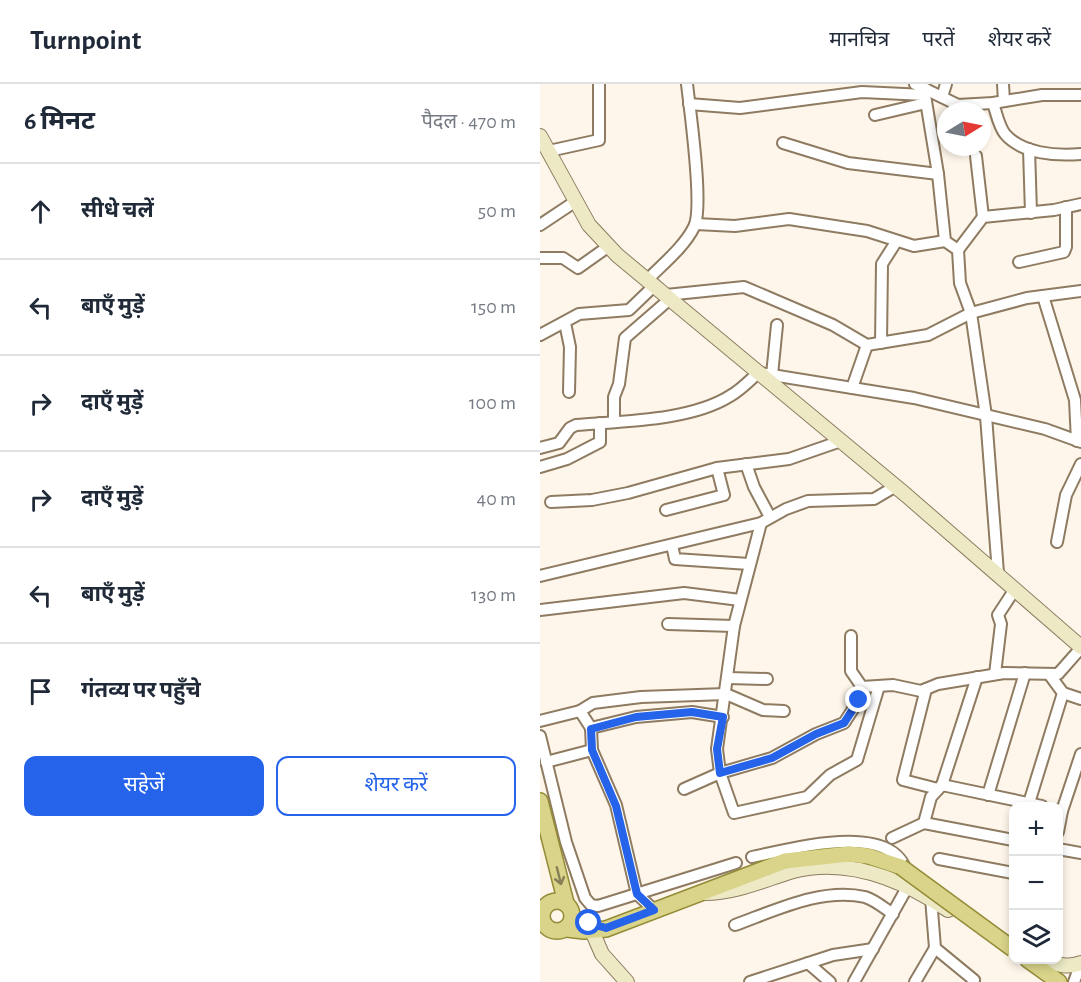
<!DOCTYPE html>
<html lang="hi">
<head>
<meta charset="utf-8">
<style>
	body { margin:0; font-family:"Alegreya Sans","Noto Sans Devanagari",sans-serif; background:#f6f6f7; color:#1f2937 }
	.controls { position:absolute; right:18px; bottom:18px; display:grid; overflow:hidden; border-radius:12px; box-shadow:0 3px 9px #0003 }
	.controls button { width:54px; height:54px; display:grid; place-items:center; padding:0; border:0; border-bottom:2px solid #e0e1e3; background:#fff; color:#1f2937; font:30px sans-serif }
	.compass { position:absolute; left:397px; top:18px; width:54px; height:54px; border-radius:50%; background:#fff; box-shadow:0 3px 9px #0003; rotate:80deg }
	.stop { position:absolute; width:18px; height:18px; margin:-14px; border:4px solid #2563eb; border-radius:50%; background:#fff }
	.stop.end { background:#2563eb; border-color:#fff; box-shadow:0 2px 6px #0008 }
	.list { margin:0; padding:0; list-style:none }
	h2 { display:flex; justify-content:space-between; align-items:center; height:78px; margin:0; padding:0 24px; font-size:26px }
	h2 small { font-size:20px; font-weight:400; color:#747a83 }
	.list li { display:grid; grid-template-columns:39px 1fr auto; gap:18px; align-items:center; box-sizing:border-box; height:96px; padding:0 24px; border-top:2px solid #e0e1e3 }
	.list b { display:block; font-size:22px; white-space:nowrap }
	.list em { font-size:20px; font-style:normal; color:#747a83 }
	.actions { display:flex; gap:12px; padding:18px 24px }
	.actions a { flex:1; padding:14px 0; border:2px solid #2563eb; border-radius:12px; text-align:center; font-size:21px; color:#2563eb }
	.actions .main { background:#2563eb; color:#fff }
	.icon { flex:none; width:33px; height:33px; fill:none; stroke:currentColor; stroke-width:2; stroke-linecap:round; stroke-linejoin:round }
	.map { position:relative; flex:none; width:541px; height:898px; overflow:hidden }
	header { display:flex; align-items:center; gap:36px; box-sizing:border-box; height:84px; padding:0 30px; background:#fff; border-bottom:2px solid #e0e1e3 }
	header strong { font-size:28px }
	nav { display:flex; gap:33px; margin-inline-start:auto; font-size:21px }
	main { display:flex }
	aside { flex:1; background:#fff }
	.map>svg:first-child { display:block }
	.lines { fill:none; stroke-linecap:round; stroke-linejoin:round }
	.street-casing { stroke:#8e7b61; stroke-width:14 }
	.secondary-casing { stroke:#8e7b61; stroke-width:16 }
	.primary-casing { stroke:#938b36; stroke-width:18 }
	.street { stroke:#fff; stroke-width:10 }
	.secondary { stroke:#ece9c4; stroke-width:14 }
	.primary { stroke:#d9d489; stroke-width:15 }
	.primary-bridge-casing { stroke:#938b36; stroke-width:18; stroke-linecap:butt }
	.primary-bridge { stroke:#d9d489; stroke-width:15 }
	.oneway { stroke:#857e56 }
	.route { stroke:#2563eb; stroke-width:8 }
</style>
</head>
<body>
<header>
<strong>Turnpoint</strong>
<nav><a>मानचित्र</a><a>परतें</a><a>शेयर करें</a></nav>
</header>
<main>
<aside>
<h2>6 मिनट<small>पैदल · 470 m</small></h2>
<ul class="list">
<li><svg class="icon" aria-label="ahead" viewBox="0 0 24 24"><path d="M12 20V5M6 11l6-6 6 6"/></svg><div><b>सीधे चलें</b></div><em>50 m</em></li>
<li><svg class="icon" aria-label="left" viewBox="0 0 24 24"><path d="M17 20v-9H6M10 6l-5 5 5 5"/></svg><div><b>बाएँ मुड़ें</b></div><em>150 m</em></li>
<li><svg class="icon" aria-label="right" viewBox="0 0 24 24"><path d="M7 20v-9h11M14 6l5 5-5 5"/></svg><div><b>दाएँ मुड़ें</b></div><em>100 m</em></li>
<li><svg class="icon" aria-label="right" viewBox="0 0 24 24"><path d="M7 20v-9h11M14 6l5 5-5 5"/></svg><div><b>दाएँ मुड़ें</b></div><em>40 m</em></li>
<li><svg class="icon" aria-label="left" viewBox="0 0 24 24"><path d="M17 20v-9H6M10 6l-5 5 5 5"/></svg><div><b>बाएँ मुड़ें</b></div><em>130 m</em></li>
<li><svg class="icon" aria-label="arrive" viewBox="0 0 24 24"><path d="M6 21V4h12l-3 4 3 4H6"/></svg><div><b>गंतव्य पर पहुँचे</b></div></li>
</ul>
<div class="actions"><a class="main">सहेजें</a><a>शेयर करें</a></div>
</aside>
<div class="map">
<svg width="541" height="898" viewBox="0 0 541 898">
	<rect width="100%" height="100%" fill="#fef6ea"/>
	<g class="lines">
		<g class="street-casing">
			<g id="street">
				<polyline points="375,0 418,21 453,19 502,11 541,11"/>
				<polyline points="463,0 464,17"/>
				<polyline points="385,11 398,90 405,157 418,166 420,199 431,229 446,332 458,489"/>
				<polyline points="402,13 406,0"/>
				<path d="M453 19C456 28 459 43 465 50 482 70 516 72 541 70"/>
				<polyline points="149,20 200,24 322,8 385,11 386,5"/>
				<polyline points="335,31 386,19"/>
				<polyline points="243,59 308,79 398,90"/>
				<polyline points="489,65 491,129"/>
				<polyline points="9,67 59,56 59,0"/>
				<polyline points="436,72 443,133"/>
				<polyline points="156,140 195,142 249,135 327,147 374,162 405,157"/>
				<polyline points="0,141 36,117"/>
				<polyline points="418,166 443,133 514,126 541,120"/>
				<polyline points="0,174 23,174 38,184 69,162"/>
				<polyline points="479,178 524,168 526,163 526,123"/>
				<path d="M108 195C123 180 144 163 154 143 164 124 150 27 147 0"/>
				<polyline points="126,211 204,203 293,241 327,261 388,251 431,229 487,214 541,207"/>
				<polyline points="503,212 535,316 537,357"/>
				<polyline points="25,239 30,263 29,308"/>
				<polyline points="0,251 39,230 89,226 115,201"/>
				<polyline points="341,259 342,180 356,158"/>
				<polyline points="220,289 374,314 505,345 541,358"/>
				<polyline points="232,291 237,241"/>
				<polyline points="312,304 327,261"/>
				<polyline points="74,338 74,313 79,300 85,254 131,214"/>
				<path d="M0 364 19 359 30 344 36 341C83 337 150 337 190 312 201 306 210 296 219 288"/>
				<polyline points="206,380 214,403 230,433"/>
				<polyline points="0,383 27,375 60,358 60,339"/>
				<polyline points="11,418 52,416 88,409 177,384 249,375 301,357"/>
				<polyline points="126,426 184,411 177,384"/>
				<polyline points="221,439 194,542 177,665 180,689 194,729 267,713 290,691 317,676 339,602"/>
				<polyline points="517,458 526,411 541,380"/>
				<polyline points="132,461 135,475 209,480"/>
				<polyline points="0,492 221,439 246,425 268,417 334,415 356,402"/>
				<polyline points="0,526 144,509 200,516"/>
				<polyline points="128,540 194,542"/>
				<polyline points="311,552 311,587 322,603"/>
				<polyline points="455,590 461,540 458,531 475,505"/>
				<polyline points="188,594 227,595"/>
				<polyline points="386,605 363,696 398,705"/>
				<polyline points="523,609 541,615"/>
				<polyline points="40,627 51,644 96,633 152,628 183,633"/>
				<polyline points="0,637 40,627 53,619 101,613 186,610 223,626 244,627"/>
				<polyline points="51,644 52,666 76,721 97,810 114,826"/>
				<polyline points="0,652 26,758 45,814 51,821 58,822 196,779"/>
				<polyline points="6,678 52,666"/>
				<polyline points="402,701 502,722"/>
				<polyline points="144,705 180,689 232,674 276,650 304,639 319,616 322,603 353,601 381,607 398,600 464,589 518,590 541,564"/>
				<polyline points="448,711 485,589"/>
				<polyline points="489,719 523,609 509,590"/>
				<polyline points="518,726 522,727 518,748"/>
				<polyline points="522,727 541,670"/>
				<polyline points="384,739 391,713 402,701 437,593"/>
				<polyline points="352,754 384,739 473,756"/>
				<polyline points="518,765 541,769"/>
				<path d="M212 773C252 765 369 731 368 802L314 898"/>
				<polyline points="399,775 473,789"/>
				<polyline points="391,814 395,864 434,896 433,898"/>
				<path d="M195 841C234 827 282 803 325 813 335 816 344 824 353 830"/>
				<polyline points="268,879 290,898"/>
				<polyline points="210,898 293,871 333,865"/>
				<polyline points="375,898 395,864"/>
				<polyline points="534,898 541,879"/>
			</g>
		</g>
		<g class="secondary-casing">
			<g id="secondary">
				<polyline points="0,52 49,141 77,171 366,411 541,563"/>
				<path d="M165 809C196 809 223 796 253 787 308 773 363 796 408 826"/>
				<polyline points="52,847 62,870 87,898"/>
				<path d="M506 876C518 881 528 884 541 879"/>
			</g>
		</g>
		<g class="primary-casing">
			<g id="primary">
				<polyline points="0,717 26,819"/>
				<circle cx="17" cy="832" r="15"/>
				<polyline points="27,845 44,847 66,845 245,777 309,770 328,772 361,783"/>
				<polyline points="488,876 519,898"/>
			</g>
		</g>
		<use href="#street" class="street"/>
		<use href="#secondary" class="secondary"/>
		<use href="#primary" class="primary"/>
		<g class="primary-bridge-casing">
			<polyline id="primary-bridge" points="361,783 473,865"/>
		</g>
		<use href="#primary-bridge" class="primary-bridge"/>
	</g>
	<defs><path id="oneway-shaft" d="M-6 0H5M1.5-3L5.5 0L1.5 3" fill="none" stroke-width="1.6" stroke-linecap="round" stroke-linejoin="round" transform="scale(1.5)"/></defs>
	<use class="oneway" href="#oneway-shaft" transform="translate(19 792) rotate(76)"/>
	<g class="lines">
		<polyline class="route" points="49,839 66,844 114,826 97,810 76,722 52,666 51,645 96,633 152,628 183,633 177,665 180,689 232,674 276,650 304,639 319,616"/>
	</g>
</svg>
<div class="controls">
<button>+</button>
<button>−</button>
<button><svg class="icon" aria-label="layers" viewBox="0 0 24 24"><path d="M12 4l9 5-9 5-9-5zM3 14l9 5 9-5"/></svg></button>
</div>
<svg class="compass" viewBox="-18 -18 36 36"><path d="M0-13l5 13h-10z" fill="#e53935"/><path d="M0 13l5-13h-10z" fill="#747a83"/></svg>
<div class="stop" style="left:49px;top:839px"></div>
<div class="stop end" style="left:319px;top:616px"></div>
</div>
</main>
</body>
</html>
